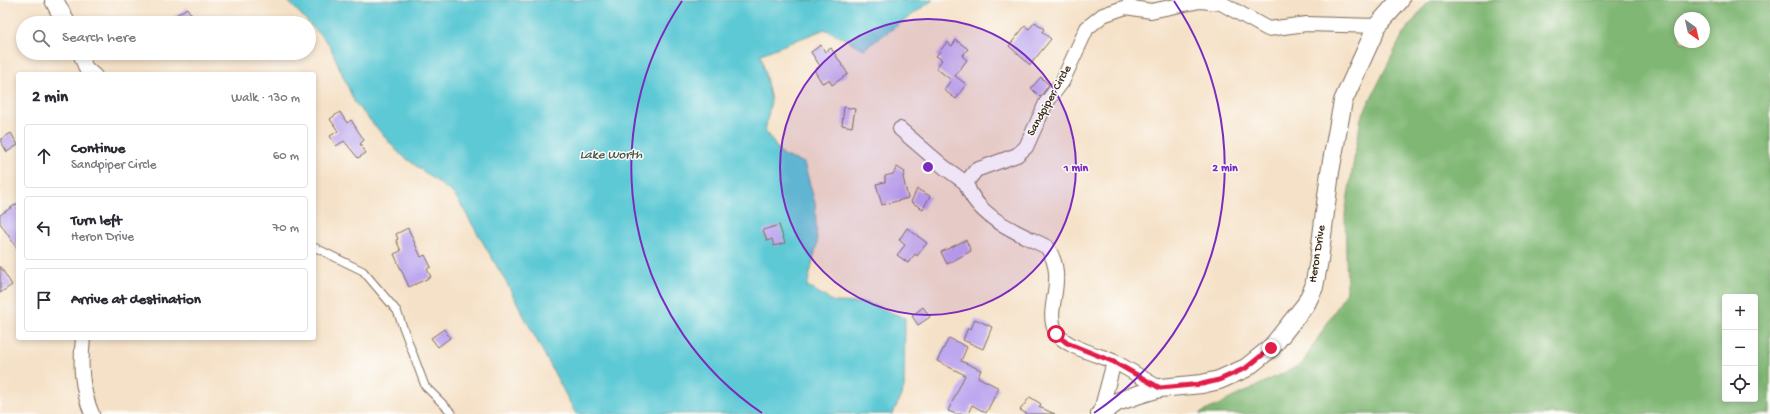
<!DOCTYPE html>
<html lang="en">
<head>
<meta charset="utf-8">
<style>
	body { margin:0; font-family:"Gochi Hand",sans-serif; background:#f7f7f7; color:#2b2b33 }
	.controls { position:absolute; right:12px; bottom:12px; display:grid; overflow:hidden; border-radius:4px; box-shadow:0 2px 6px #0003 }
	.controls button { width:36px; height:36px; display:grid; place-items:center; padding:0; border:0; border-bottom:1px solid #e1e1e2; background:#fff; color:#2b2b33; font:20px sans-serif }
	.compass { position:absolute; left:1674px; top:12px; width:36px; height:36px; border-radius:50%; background:#fff; box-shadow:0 2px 6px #0003; rotate:146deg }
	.stop { position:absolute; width:12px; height:12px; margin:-9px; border:3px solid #e11d48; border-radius:50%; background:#fff }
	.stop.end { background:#e11d48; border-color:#fff; box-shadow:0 1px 4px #0008 }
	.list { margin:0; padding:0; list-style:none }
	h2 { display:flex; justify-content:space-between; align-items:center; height:52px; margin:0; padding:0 16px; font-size:17px }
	h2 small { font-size:13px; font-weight:400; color:#7c7c81 }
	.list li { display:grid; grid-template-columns:26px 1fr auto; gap:12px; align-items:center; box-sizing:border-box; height:64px; margin:0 8px 8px; padding:0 8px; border:1px solid #e1e1e2; border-radius:4px }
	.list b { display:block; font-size:15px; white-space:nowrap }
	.list p { margin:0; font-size:13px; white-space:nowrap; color:#7c7c81 }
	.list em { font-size:13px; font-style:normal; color:#7c7c81 }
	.icon { flex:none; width:22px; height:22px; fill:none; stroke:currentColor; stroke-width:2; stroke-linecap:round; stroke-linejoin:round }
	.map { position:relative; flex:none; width:1770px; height:414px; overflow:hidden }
	.search { position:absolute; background:#fff; box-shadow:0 2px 6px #0003; left:16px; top:16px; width:300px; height:44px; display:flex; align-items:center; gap:10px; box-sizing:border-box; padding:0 14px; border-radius:22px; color:#7c7c81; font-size:15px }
	.panel { position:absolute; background:#fff; box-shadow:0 2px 6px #0003; left:16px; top:72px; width:300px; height:268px; border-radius:4px }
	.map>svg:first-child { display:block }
	.forest { fill:#80b774; stroke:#5e7049; fill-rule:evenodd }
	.water { fill:#5dc9d5; stroke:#4c7a7a }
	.building { fill:#bda7ef }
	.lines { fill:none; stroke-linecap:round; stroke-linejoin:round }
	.service-casing { stroke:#7c6a59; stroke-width:9 }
	.minor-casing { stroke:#7c6a59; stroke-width:16 }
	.tertiary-casing { stroke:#7c6a59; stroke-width:20 }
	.service { stroke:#fff; stroke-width:7 }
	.minor { stroke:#fff; stroke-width:14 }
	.tertiary { stroke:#fff; stroke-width:18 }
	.route { stroke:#e11d48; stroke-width:5 }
	.ring { fill:none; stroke:#7b2cbf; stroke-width:2 }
	.labels { text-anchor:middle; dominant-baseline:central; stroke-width:3; stroke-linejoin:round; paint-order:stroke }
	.street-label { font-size:12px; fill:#3b2a1e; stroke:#fdfcf7 }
	.water-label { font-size:13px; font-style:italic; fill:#455a55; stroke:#fdfcf7 }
	.centre { fill:#7b2cbf; stroke:#fdfcf7; stroke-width:2 }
	.ring-label { font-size:12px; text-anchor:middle; font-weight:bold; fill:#7b2cbf; stroke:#fdfcf7; stroke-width:3; stroke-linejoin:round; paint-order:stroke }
</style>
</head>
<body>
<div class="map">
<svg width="1770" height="414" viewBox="0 0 1770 414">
	<rect width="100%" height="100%" fill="#fdfcf7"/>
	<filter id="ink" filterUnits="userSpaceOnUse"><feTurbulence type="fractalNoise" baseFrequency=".025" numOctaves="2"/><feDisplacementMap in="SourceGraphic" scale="8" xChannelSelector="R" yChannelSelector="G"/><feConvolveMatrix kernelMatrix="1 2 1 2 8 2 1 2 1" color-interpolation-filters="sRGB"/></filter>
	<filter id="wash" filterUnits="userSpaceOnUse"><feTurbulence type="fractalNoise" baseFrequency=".012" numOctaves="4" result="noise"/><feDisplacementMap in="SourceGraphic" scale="16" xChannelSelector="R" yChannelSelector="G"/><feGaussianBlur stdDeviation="0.9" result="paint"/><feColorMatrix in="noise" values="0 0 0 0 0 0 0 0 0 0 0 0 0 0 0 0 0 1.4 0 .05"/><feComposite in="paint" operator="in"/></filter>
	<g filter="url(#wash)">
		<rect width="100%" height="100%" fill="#f5e1c7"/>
		<path class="forest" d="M1430 0H1770V414H1199L1302 364 1347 291 1345 214 1361 118 1403 34ZM1680 18H1704V42H1680ZM1725 297H1755V399H1725Z"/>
		<polygon class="water" points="287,0 933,0 864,49 825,29 761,54 771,101 765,131 782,155 804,163 815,203 817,244 807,286 834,302 868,303 905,318 904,388 893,414 576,414 505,280 455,195 399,153 355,103 329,44"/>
		<g id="blocks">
			<g class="building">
				<polygon points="187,8 197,23 164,23"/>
				<polygon points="1035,22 1044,29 1042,32 1051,39 1030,65 1009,46 1025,26 1029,29"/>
				<polygon points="956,40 968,49 962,56 967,60 955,76 966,84 956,99 944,90 951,80 936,68 942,60 936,56 947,42 952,46"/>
				<polygon points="821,45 825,52 831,48 848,74 832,85 829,80 822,83 814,70 820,66 811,52"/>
				<polygon points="1041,77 1049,85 1040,97 1031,88"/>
				<polygon points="844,107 855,109 852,127 842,125"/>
				<polygon points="340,112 347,123 351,120 364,140 360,144 366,153 358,158 344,141 336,146 330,136 338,131 330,119"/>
				<polygon points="11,133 18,145 7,152 0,140"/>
				<polygon points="897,167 905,172 903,177 908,198 882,205 876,184 885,182 885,176 893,174"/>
				<polygon points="917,189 930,196 923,209 911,202"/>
				<polygon points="18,203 18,250 0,223 0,215"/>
				<polygon points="779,225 785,243 774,246 772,239 767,241 763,230"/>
				<polygon points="408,228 421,257 425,255 431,267 427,269 431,277 409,287 394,254 401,251 396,240 398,239 396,234"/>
				<polygon points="907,228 927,243 917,256 915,254 908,263 897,255 905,245 899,240"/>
				<polygon points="966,240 971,251 947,264 941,252"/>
				<polygon points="0,266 12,285 0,293"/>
				<polygon points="923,307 930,317 918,325 912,316"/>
				<polygon points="975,319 992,327 983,349 963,340 968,328 971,329"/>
				<polygon points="444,329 450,338 438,347 431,338"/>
				<polygon points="949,338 967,347 961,361 981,370 978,377 999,388 986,413 972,405 968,414 956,414 948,411 965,375 937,361"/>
				<polygon points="1030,397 1041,404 1039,407 1055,414 1027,414 1020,410"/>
			</g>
		</g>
	</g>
	<g filter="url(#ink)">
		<use href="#blocks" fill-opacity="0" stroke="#7c6a59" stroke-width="1"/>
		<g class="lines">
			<g class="service-casing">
				<g id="service">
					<polyline points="88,65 98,74"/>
					<polyline points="314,247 363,271 397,311 425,386 452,413"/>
				</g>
			</g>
			<g class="minor-casing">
				<g id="minor">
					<polyline points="80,53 88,74"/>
					<polyline points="900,129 944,167 966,183"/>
					<path d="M83 338C80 365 81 388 92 414"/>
					<path d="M1160 388C1145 380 1130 370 1115 362 1100 355 1064 347 1056 332 1043 308 1069 280 1047 247 1017 232 977 218 966 183L976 170 1017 155 1026 147 1046 103 1062 82 1087 28 1103 15 1126 7 1151 11 1200 1 1221 3 1268 29 1306 24 1377 26"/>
					<polyline points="1100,414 1114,362"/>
				</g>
			</g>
			<g class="tertiary-casing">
				<g id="tertiary">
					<polyline points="54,0 66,23"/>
					<polyline points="1100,414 1117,402 1137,395 1160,388 1202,384 1219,380 1246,368 1271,348 1306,304 1314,287 1319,260 1330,172 1343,101 1377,26 1400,0"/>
				</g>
			</g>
			<use href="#service" class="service"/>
			<use href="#minor" class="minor"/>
			<use href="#tertiary" class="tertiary"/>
		</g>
	</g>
	<g class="lines" filter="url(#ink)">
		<polyline class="route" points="1056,334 1067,343 1114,362 1160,388 1202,384 1219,380 1246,368 1271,348"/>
	</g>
	<circle cx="928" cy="167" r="148" fill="#7b2cbf" fill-opacity=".12"/>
	<g class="ring">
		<circle cx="928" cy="167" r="148"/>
		<path d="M762 413A297 297 0 0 1 682 1M1174 1A297 297 0 0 1 1094 413"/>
	</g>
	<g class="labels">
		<g class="street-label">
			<text transform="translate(1050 101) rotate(-61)">Sandpiper Circle</text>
			<text transform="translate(1318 254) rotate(-81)">Heron Drive</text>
		</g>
		<g class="water-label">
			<text x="611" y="155">Lake Worth</text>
		</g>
	</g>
	<circle cx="928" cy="167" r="6" class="centre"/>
	<g class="ring-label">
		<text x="1076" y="171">1 min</text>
		<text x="1225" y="171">2 min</text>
	</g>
</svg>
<div class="controls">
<button>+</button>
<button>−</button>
<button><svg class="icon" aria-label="locate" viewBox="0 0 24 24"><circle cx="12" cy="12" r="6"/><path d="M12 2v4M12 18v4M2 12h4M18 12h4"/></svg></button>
</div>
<svg class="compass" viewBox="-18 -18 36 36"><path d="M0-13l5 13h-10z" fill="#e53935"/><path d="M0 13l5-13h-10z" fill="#7c7c81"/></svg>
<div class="stop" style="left:1056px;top:334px"></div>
<div class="stop end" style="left:1271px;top:348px"></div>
<div class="search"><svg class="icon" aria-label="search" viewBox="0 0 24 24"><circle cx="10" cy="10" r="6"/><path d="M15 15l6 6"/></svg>Search here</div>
<section class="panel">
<h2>2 min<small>Walk · 130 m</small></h2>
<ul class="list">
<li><svg class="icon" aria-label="ahead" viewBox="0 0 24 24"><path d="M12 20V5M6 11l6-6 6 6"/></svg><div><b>Continue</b><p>Sandpiper Circle</p></div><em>60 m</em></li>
<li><svg class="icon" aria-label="left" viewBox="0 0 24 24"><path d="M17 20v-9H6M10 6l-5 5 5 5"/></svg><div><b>Turn left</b><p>Heron Drive</p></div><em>70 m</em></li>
<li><svg class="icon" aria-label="arrive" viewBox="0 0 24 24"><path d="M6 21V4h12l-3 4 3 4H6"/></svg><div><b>Arrive at destination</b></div></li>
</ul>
</section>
</div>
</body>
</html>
